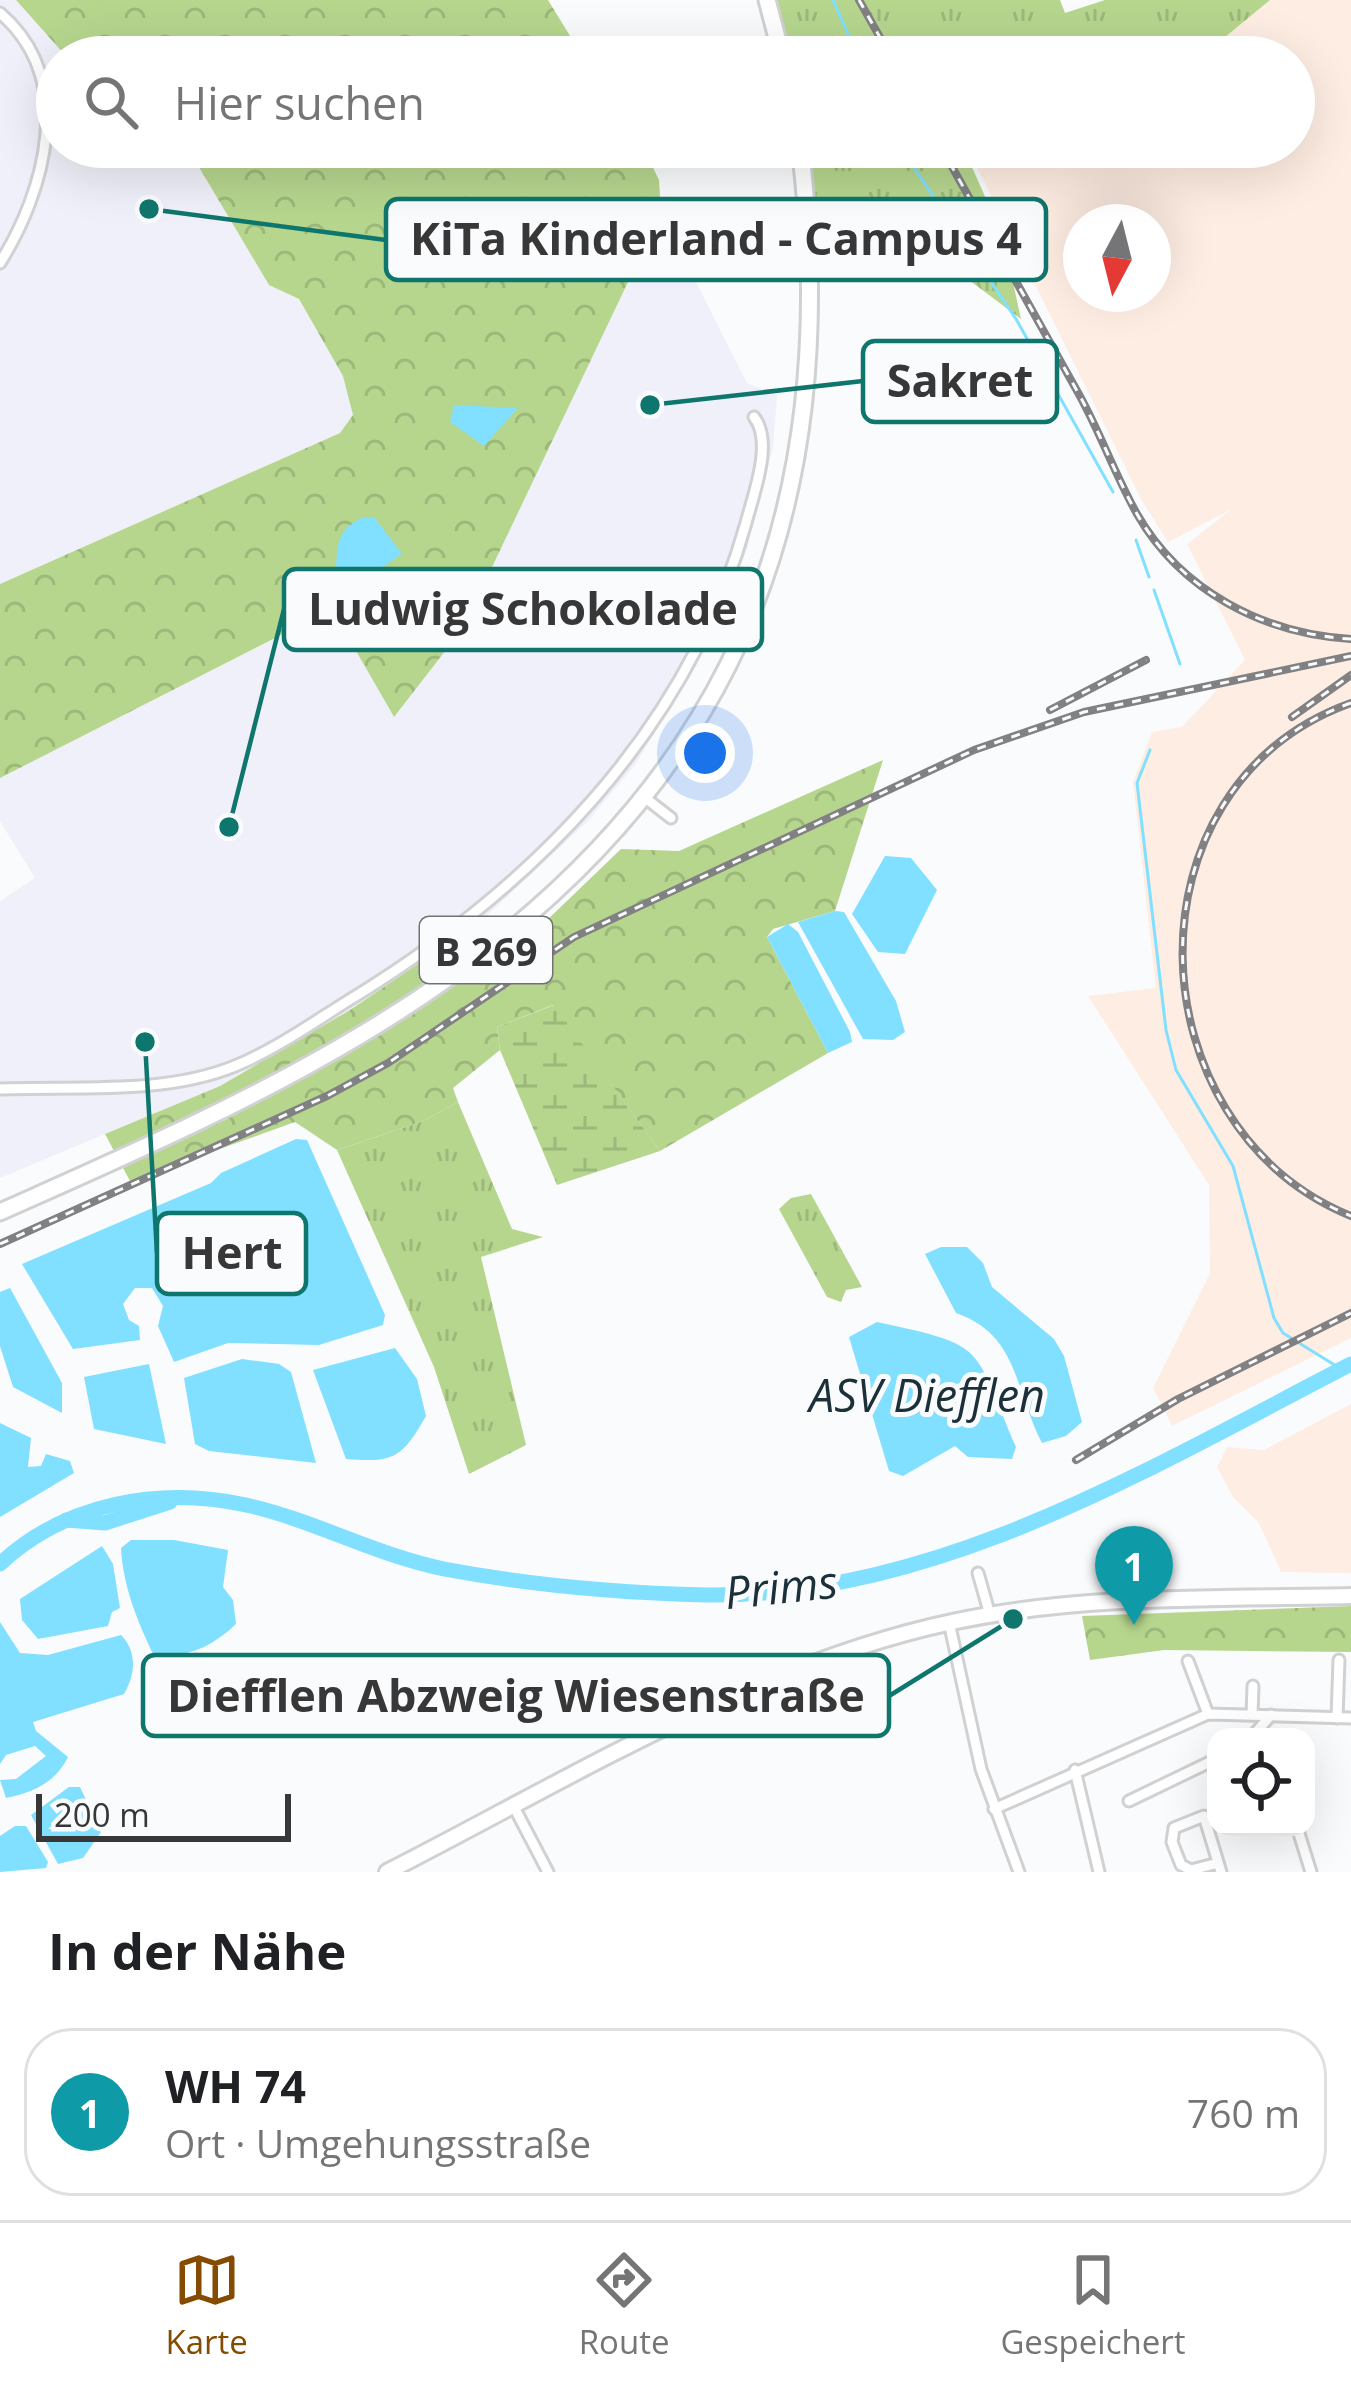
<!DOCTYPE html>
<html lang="de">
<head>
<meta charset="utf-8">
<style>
	body { margin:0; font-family:"Open Sans",sans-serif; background:#f2f2f2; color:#202124 }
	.controls { position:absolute; right:36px; bottom:36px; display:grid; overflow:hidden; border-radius:24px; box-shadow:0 12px 48px #0002 }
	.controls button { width:108px; height:108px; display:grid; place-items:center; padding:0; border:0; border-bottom:3px solid #e0e0e0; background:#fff; color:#202124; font:60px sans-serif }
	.compass { position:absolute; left:1063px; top:204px; width:108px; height:108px; border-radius:50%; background:#fff; box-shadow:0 12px 48px #0002; rotate:187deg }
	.scale { position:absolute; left:36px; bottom:30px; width:255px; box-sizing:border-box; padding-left:12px; border:6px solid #373738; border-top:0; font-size:33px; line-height:42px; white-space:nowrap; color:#373738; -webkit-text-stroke:9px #fafbfd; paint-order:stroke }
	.you { position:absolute; left:705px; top:753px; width:42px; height:42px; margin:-30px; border:9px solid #fff; border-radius:50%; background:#1a73e8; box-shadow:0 0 0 18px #1a73e833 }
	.badge { display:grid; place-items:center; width:78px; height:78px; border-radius:50%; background:#854b01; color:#fff; font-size:39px; font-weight:700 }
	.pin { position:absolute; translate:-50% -99px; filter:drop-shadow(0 3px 6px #0008) }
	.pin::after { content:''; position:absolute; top:63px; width:42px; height:36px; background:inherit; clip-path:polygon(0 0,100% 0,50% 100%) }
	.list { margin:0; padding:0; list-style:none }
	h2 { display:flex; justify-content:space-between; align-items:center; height:156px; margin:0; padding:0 48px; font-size:51px }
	h2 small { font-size:39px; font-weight:400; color:#757577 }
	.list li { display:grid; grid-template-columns:78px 1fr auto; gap:36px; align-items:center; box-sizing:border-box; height:168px; margin:0 24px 24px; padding:0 24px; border:3px solid #e0e0e0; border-radius:48px }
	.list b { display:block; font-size:45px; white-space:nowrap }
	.list p { margin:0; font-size:39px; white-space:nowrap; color:#757577 }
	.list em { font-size:39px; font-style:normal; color:#757577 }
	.icon { flex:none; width:66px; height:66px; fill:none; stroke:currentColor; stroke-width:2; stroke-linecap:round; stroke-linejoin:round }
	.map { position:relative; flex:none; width:1351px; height:1872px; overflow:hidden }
	.search { position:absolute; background:#fff; box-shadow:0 12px 48px #0002; left:36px; right:36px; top:36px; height:132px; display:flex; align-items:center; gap:30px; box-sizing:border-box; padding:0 42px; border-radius:66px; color:#757577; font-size:45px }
	.sheet { height:348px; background:#fff }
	nav { display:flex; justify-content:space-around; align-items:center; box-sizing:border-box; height:168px; border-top:3px solid #e0e0e0; background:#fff; font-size:33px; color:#757577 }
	nav a { display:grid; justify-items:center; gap:6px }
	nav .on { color:#854b01 }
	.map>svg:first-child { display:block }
	.built { fill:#eff0f9 }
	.industrial { fill:#feede2; fill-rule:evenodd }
	.grass { fill:url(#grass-tufts) }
	.forest { fill:url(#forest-crowns) }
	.wetland { fill:url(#wetland-marsh) }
	.water { fill:#81dfff }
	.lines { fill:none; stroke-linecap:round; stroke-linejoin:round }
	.stream { stroke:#81dfff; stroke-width:3 }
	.river { stroke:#81dfff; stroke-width:15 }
	.minor-casing { stroke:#d0d1d3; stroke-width:15 }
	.secondary-casing { stroke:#d0d1d3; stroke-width:20 }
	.primary-casing { stroke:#d0d1d3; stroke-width:21 }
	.minor { stroke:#fff; stroke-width:9 }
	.secondary { stroke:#fff; stroke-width:14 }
	.primary { stroke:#fff; stroke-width:15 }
	.rail-casing { stroke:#818183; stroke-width:8 }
	.rail { stroke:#fafbfd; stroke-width:3; stroke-dasharray:9; stroke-linecap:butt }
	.labels { text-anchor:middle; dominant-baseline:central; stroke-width:10; stroke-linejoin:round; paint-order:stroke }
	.shield { fill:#fafbfd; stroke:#727273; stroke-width:3 }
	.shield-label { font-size:39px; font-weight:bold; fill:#373738 }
	.water-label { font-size:45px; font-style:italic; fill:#1b3038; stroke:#fafbfd }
	.leader { fill:none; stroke:#0f766e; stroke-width:4.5 }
	.callout-dot { fill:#0f766e; stroke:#fafbfd; stroke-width:4.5 }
	.callout { fill:#fafbfd; stroke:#0f766e; stroke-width:4.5 }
	.callout-label { font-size:45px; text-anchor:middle; font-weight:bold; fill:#373738 }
</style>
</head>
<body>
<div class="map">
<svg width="1351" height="1872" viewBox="0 0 1351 1872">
	<defs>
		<pattern id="grass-tufts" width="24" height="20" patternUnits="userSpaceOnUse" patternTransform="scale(3)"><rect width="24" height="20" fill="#b6d68e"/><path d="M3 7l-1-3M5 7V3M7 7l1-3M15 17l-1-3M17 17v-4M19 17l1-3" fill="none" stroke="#9db87b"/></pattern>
		<pattern id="forest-crowns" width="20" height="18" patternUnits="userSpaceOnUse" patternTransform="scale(3)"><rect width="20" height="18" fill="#b6d68e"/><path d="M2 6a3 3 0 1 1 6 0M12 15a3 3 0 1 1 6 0" fill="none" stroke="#9db87b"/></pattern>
		<pattern id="wetland-marsh" width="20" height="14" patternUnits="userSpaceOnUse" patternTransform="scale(3)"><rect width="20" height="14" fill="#b6d68e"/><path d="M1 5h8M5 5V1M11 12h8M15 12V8" fill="none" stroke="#9db87b"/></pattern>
	</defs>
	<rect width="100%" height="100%" fill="#fafbfd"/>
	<g class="built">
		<polygon points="0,0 16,0 65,55 99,44 145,53 57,57 57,147 187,147 269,285 299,299 343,376 354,414 340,433 0,584"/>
		<polygon points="661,213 747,383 777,395 773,447 746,552 713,635 635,765 588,821 480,922 350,1010 220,1086 0,1178 0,901 35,878 0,821 0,778 333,609 393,716 463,628"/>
	</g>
	<g class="industrial">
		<path d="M1270 0H1351V1338L1172 1426 1153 1388 1210 1273 1209 1185 1088 996 1156 988 1133 782 1152 732 1182 727 1245 660 1187 544 1232 509 1168 542 1142 501 967 147H1014L1018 153 1031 147H1294V57H1201ZM1081 222H1153V294H1081Z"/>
		<polygon points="1351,1404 1351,1573 1281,1572 1259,1523 1233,1497 1217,1467 1227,1447 1264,1450"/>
	</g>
	<g class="grass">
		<polygon points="777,0 1060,0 1065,13 1105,0 1270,0 1201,57 786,57"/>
		<polygon points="801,147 963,147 1003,237 1021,319 957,271 823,282"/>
		<polygon points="458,1102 512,1229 543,1237 481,1257 526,1445 469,1474 434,1367 337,1150 423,1121"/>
		<polygon points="811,1194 862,1287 846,1290 841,1302 827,1297 779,1209 791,1198"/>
	</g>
	<g class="forest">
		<polygon points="16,0 548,0 583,57 146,57 99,44 65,55"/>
		<polygon points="187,147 643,147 659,180 661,213 463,628 394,717 332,609 0,778 0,584 340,433 353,415 343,376 299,299 269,285"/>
		<polygon points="883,760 835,911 773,929 767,937 828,1053 660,1151 553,1005 497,1027 500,1050 453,1088 458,1102 423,1121 337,1150 295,1122 130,1181 105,1134 220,1086 350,1010 480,922 485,938 544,923 621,849 679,851"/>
		<polygon points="1351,1606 1351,1652 1164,1650 1090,1660 1082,1616"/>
	</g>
	<polygon class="wetland" points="554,1005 660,1151 557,1185 500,1050 497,1027"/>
	<g class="water">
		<polygon points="454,405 518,408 484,446 450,422"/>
		<path d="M364 517H374L402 554 377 571 336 569C337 543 338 528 364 517Z"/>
		<polygon points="885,856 911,858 937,890 905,954 878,952 852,914"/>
		<polygon points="835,911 844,912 896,1001 905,1032 893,1040 863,1039 798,922"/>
		<polygon points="788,924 798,932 850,1032 852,1042 828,1053 767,937"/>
		<polygon points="296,1139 307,1140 385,1315 383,1325 319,1345 228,1343 174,1362 158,1326 163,1306 152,1288 135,1288 123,1304 129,1320 139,1326 140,1340 73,1349 22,1264 211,1183 221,1173"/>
		<path d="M941 1247H967L983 1263 992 1287 1054 1339 1064 1356 1082 1422 1066 1436 1042 1443C1014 1389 1019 1335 956 1313L925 1254Z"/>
		<polygon points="10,1288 62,1383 62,1413 13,1387 0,1346 0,1292"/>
		<path d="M877 1322C989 1346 972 1344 1016 1447L1012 1459 968 1457 955 1446 903 1476 889 1471 849 1337Z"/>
		<path d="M395 1348 417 1379 426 1416C402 1458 394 1463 346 1459L313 1370Z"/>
		<polygon points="242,1359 279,1364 291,1372 316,1463 209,1451 195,1444 184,1378"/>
		<polygon points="149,1364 166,1444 94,1429 84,1377"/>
		<polygon points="0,1423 31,1438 28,1467 41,1466 46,1454 70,1461 74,1473 0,1517"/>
		<path d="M131 1540H174L228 1550 223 1587 233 1600 236 1624C212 1647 186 1659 153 1654 137 1620 123 1586 121 1548Z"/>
		<polygon points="102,1546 113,1564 120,1608 112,1612 108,1626 38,1639 22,1620 20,1599"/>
		<path d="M0 1622 20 1653 48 1655 121 1635C138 1652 135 1675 124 1694L33 1722 36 1731 68 1757C55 1783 34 1792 6 1798L0 1780 16 1779 46 1756 35 1746 6 1755 0 1764Z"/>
		<polygon points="69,1787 80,1787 101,1832 83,1858 58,1864 31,1815"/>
		<polygon points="15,1826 26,1826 48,1862 46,1868 0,1872 0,1836"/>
	</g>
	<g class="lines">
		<g class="stream">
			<polyline points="833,0 858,57"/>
			<polyline points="900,147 1016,319 1113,492"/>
			<polyline points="1136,540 1149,577"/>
			<polyline points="1154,590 1180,664"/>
			<polyline points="1150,750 1137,783 1166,1030 1176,1070 1233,1166 1274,1318 1283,1333 1341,1369"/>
		</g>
		<g class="river">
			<polyline points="66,1520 105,1523 170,1502"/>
			<path d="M0 1564C65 1503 159 1486 246 1505 314 1520 375 1555 444 1569 529 1585 621 1593 707 1595 937 1598 1153 1466 1351 1364"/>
		</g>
		<g class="minor-casing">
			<g id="minor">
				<path d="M0 13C77 79 45 191 0 263"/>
				<polyline points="644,797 671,818"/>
				<path d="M0 1089C76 1086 164 1095 235 1066 274 1050 311 1024 346 1002 529 891 687 734 746 523 753 495 774 442 754 417"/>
				<polyline points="978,1573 990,1615"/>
				<polyline points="949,1622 981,1769 1019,1872"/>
				<polyline points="1188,1661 1208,1714"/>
				<polyline points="1252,1715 1253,1686"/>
				<polyline points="1337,1718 1339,1660"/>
				<polyline points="1252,1737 1271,1715"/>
				<polyline points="1075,1770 1099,1872"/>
				<polyline points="1129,1801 1216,1759"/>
				<polyline points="514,1807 548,1872"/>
				<polyline points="994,1809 1208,1714 1351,1718"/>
				<polyline points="1297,1827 1311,1872"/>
				<polyline points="1218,1863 1191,1870 1181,1865 1172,1842 1174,1828 1204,1816 1221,1872"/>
			</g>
		</g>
		<g class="secondary-casing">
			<path id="secondary" d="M387 1872C566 1781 754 1664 952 1622 1082 1594 1218 1599 1351 1596"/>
		</g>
		<g class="primary-casing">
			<g id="primary">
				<polyline points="767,0 782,57"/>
				<path d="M0 1212C121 1158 244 1105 359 1036 706 830 850 548 800 147"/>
			</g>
		</g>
		<use href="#minor" class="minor"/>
		<use href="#secondary" class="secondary"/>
		<use href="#primary" class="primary"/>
		<g class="rail-casing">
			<g id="rail">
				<polyline points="859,0 891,57"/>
				<path d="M941 147C986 228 1031 308 1076 389 1099 429 1114 473 1137 514 1181 591 1264 634 1351 639"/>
				<path d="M1351 703C1120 786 1133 1127 1351 1216"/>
				<polyline points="1050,710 1146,660"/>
				<polyline points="1292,717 1351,675"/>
				<polyline points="0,1244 327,1096 388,1063 574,937 974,750 1084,712 1351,656"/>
				<polyline points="1076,1460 1178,1399 1351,1313"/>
			</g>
		</g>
		<use href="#rail" class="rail"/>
	</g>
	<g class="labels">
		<rect class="shield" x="420" y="917" width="132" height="66" rx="9"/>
		<g class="shield-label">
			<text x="486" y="950">B 269</text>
		</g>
		<g class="water-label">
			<text x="927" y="1394">ASV Diefflen</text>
			<text transform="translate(781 1586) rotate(-6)">Prims</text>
		</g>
	</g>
	<path class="leader" d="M149 209L386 240M650 405L863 381M229 827L284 609M145 1042L157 1253M1013 1619L889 1696"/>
	<g class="callout-dot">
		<circle cx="149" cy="209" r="12"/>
		<circle cx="650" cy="405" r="12"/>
		<circle cx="229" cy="827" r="12"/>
		<circle cx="145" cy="1042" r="12"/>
		<circle cx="1013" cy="1619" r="12"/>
	</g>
	<g class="callout">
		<rect x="386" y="199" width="660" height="81" rx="12"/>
		<rect x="863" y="341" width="194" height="81" rx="12"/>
		<rect x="284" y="569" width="478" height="81" rx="12"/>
		<rect x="157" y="1213" width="149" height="81" rx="12"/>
		<rect x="143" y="1655" width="746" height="81" rx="12"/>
	</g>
	<g class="callout-label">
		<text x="716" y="255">KiTa Kinderland - Campus 4</text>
		<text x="960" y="397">Sakret</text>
		<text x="523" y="625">Ludwig Schokolade</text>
		<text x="232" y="1269">Hert</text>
		<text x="516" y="1712">Diefflen Abzweig Wiesenstraße</text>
	</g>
</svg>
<div class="controls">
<button><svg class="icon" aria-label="locate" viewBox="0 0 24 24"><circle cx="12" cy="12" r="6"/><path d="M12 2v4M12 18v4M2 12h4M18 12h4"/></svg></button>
</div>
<svg class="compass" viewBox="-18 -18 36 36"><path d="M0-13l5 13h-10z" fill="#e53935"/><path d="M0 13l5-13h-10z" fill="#757577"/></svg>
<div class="scale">200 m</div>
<div class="you"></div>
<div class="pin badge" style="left:1134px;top:1625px;background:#0f9aa8">1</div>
<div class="search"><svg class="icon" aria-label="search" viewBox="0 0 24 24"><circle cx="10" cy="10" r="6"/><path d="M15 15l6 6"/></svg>Hier suchen</div>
</div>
<section class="sheet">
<h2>In der Nähe<small></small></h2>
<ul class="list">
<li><span class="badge" style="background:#0f9aa8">1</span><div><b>WH 74</b><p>Ort · Umgehungsstraße</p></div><em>760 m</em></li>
</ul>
</section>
<nav>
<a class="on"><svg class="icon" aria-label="map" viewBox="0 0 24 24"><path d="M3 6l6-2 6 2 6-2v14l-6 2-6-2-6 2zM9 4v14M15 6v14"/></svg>Karte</a>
<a><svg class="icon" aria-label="directions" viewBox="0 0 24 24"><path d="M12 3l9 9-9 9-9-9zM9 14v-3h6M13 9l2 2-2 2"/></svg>Route</a>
<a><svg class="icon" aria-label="saved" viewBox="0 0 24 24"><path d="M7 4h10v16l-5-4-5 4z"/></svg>Gespeichert</a>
</nav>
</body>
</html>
